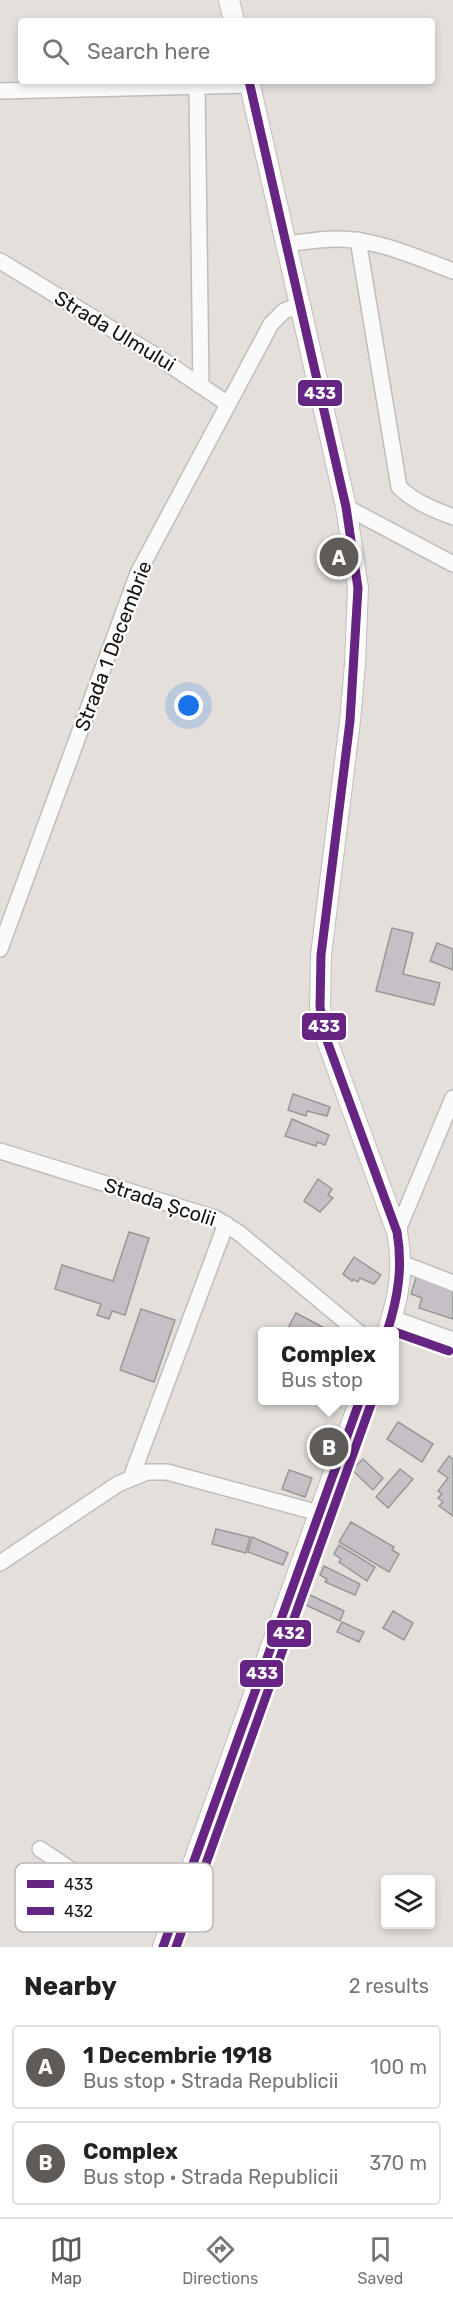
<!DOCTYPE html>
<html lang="en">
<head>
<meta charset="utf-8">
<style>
	body { margin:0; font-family:Rubik,sans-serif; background:#f2f2f2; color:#222 }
	.controls { position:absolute; right:18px; bottom:18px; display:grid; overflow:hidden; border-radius:6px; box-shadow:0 3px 9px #0003 }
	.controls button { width:54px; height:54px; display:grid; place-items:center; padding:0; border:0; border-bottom:2px solid #e0e0e0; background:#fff; color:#222; font:30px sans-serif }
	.you { position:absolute; left:189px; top:706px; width:21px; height:21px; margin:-15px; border:4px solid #fff; border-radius:50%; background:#1a73e8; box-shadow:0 0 0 9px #1a73e833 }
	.badge { display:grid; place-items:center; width:39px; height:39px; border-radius:50%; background:#5f5b58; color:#fff; font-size:20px; font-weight:700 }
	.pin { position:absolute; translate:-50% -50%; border:3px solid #fff; box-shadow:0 2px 6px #0006 }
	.popup { position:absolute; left:258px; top:1327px; width:141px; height:78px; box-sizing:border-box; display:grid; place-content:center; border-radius:6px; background:#fff; filter:drop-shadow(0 2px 4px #0005); font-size:20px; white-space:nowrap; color:#767676 }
	.popup b { font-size:22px; color:#222 }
	.popup::after { content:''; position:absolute; left:50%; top:100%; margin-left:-12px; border:12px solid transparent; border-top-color:#fff }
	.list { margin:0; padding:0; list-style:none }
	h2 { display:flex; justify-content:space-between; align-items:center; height:78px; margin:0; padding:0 24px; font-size:26px }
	h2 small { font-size:20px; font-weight:400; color:#767676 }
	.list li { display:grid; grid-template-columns:39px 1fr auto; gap:18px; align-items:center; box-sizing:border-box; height:84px; margin:0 12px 12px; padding:0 12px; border:2px solid #e0e0e0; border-radius:6px }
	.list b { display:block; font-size:22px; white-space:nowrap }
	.list p { margin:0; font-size:20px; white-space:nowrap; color:#767676 }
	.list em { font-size:20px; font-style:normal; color:#767676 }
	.icon { flex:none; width:33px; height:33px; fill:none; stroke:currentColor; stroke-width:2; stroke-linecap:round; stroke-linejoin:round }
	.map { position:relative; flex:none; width:453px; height:1947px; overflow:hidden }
	.search { position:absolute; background:#fff; box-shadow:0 3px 9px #0003; left:18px; right:18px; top:18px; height:66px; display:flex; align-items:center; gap:15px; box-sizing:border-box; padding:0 21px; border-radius:6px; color:#767676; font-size:22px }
	.sheet { height:270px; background:#fff }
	nav { display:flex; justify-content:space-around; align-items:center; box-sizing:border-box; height:84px; border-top:2px solid #e0e0e0; background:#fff; font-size:16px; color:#767676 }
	nav a { display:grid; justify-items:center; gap:3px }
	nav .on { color:#5f5b58 }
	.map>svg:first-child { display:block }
	.building { fill:#c5c0c6; stroke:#9a9897; stroke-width:1.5 }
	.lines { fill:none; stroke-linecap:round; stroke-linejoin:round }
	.minor-casing { stroke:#c1bdba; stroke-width:18 }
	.major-casing { stroke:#c1bdba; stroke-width:22 }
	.minor { stroke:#fbfafa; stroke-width:15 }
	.major { stroke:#fbfafa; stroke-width:20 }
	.bus-1-casing { stroke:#fff; stroke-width:14 }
	.bus-2-casing { stroke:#fff; stroke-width:14 }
	.bus-1 { stroke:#662483; stroke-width:9 }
	.bus-2 { stroke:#662483; stroke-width:9 }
	.labels { text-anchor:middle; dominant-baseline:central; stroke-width:4.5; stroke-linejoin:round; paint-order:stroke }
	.street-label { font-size:20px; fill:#171412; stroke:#fff }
	.key { fill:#fff; stroke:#b9b8b8; stroke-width:1.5 }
	.key-label { font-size:16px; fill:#171412 }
	.line-badge { stroke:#fff; stroke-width:2 }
	.badge-label { font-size:16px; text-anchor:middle; font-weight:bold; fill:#fff }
</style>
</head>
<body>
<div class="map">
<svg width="453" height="1947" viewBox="0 0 453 1947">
	<rect width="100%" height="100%" fill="#e4dfdb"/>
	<g class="building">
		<polygon points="392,928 413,933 403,974 440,983 434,1005 376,991"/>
		<polygon points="437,943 453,949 453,970 430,961"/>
		<polygon points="293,1094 330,1107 327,1116 307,1111 306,1116 288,1110"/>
		<polygon points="292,1119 329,1135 325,1145 317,1142 316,1146 285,1136"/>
		<polygon points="318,1179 332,1189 328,1195 333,1198 320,1212 304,1201"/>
		<polygon points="129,1232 149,1238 125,1315 112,1311 109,1319 97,1315 101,1304 55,1289 62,1265 113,1281"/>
		<polygon points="354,1257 381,1275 374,1284 360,1278 358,1282 353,1279 352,1281 343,1274"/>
		<polygon points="417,1274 453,1286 453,1319 419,1308 422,1298 411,1294"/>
		<polygon points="141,1309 175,1320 154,1382 120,1370"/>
		<polygon points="296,1313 332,1332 294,1332 288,1328"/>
		<polygon points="305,1400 339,1400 336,1409 329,1407 328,1409"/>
		<polygon points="398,1422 433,1444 422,1462 387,1439"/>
		<polygon points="449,1456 453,1459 453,1516 439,1506 443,1502 438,1498 442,1494 438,1491 448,1478 438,1471"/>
		<polygon points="363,1459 383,1478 373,1490 352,1470"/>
		<polygon points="400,1469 413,1479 388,1508 376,1497"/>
		<polygon points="289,1470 312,1478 305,1497 282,1489"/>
		<polygon points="351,1522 394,1547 392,1550 399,1554 389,1572 339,1542"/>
		<polygon points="216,1529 250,1537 246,1553 212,1544"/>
		<polygon points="252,1537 288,1553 283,1565 248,1552"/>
		<polygon points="339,1545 375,1567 367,1581 339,1562 341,1559 334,1554"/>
		<polygon points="324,1566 360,1584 355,1595 325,1582 327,1579 320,1575"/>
		<polygon points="308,1594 344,1611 340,1621 304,1604"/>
		<polygon points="393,1611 413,1623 404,1640 383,1628"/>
		<polygon points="342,1622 364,1632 359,1642 337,1632"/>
	</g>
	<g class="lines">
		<g class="minor-casing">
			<g id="minor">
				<polyline points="197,87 201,385"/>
				<polyline points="0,91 249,85"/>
				<path d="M358 240 399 487C414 502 433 509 453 517"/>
				<path d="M286 244C303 242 320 239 337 239 377 239 416 257 453 271"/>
				<polyline points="0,261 161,359 228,404"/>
				<polyline points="346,507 453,564"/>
				<polyline points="0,949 138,573 271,324 284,311 300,305"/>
				<polyline points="0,1151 215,1218 239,1233 358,1332"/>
				<polyline points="397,1232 453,1098"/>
				<polyline points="401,1263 453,1283"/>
				<polyline points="392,1318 453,1340"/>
				<polyline points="131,1478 226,1224"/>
				<polyline points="0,1563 118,1484 147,1472 167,1472 319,1513"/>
				<polyline points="40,1849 123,1905 170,1927"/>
			</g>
		</g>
		<g class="major-casing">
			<g id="major">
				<polyline points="229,0 234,21"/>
				<path d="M249 81 346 507 358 588 355 664 350 721 321 955 320 1007 326 1038 397 1232C404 1267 399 1298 387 1332"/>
				<polyline points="163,1947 360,1400"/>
			</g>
		</g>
		<use href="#minor" class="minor"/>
		<use href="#major" class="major"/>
		<g class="bus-1-casing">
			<g id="bus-1">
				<path d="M249 81 346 507 358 588 350 721 321 955 320 1007 326 1038 397 1232C403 1267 398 1298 387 1332"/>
				<polyline points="163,1947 360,1400"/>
			</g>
		</g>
		<g class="bus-2-casing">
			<g id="bus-2">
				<polyline points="395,1332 449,1351"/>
				<polyline points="176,1947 371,1404"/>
			</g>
		</g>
		<use href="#bus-1" class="bus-1"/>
		<use href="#bus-2" class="bus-2"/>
	</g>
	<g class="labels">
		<g class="street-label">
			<text transform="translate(115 331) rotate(31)">Strada Ulmului</text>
			<text transform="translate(113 646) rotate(-69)">Strada 1 Decembrie</text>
			<text transform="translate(160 1202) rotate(18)">Strada Școlii</text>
		</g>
	</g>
	<rect x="15" y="1863" width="198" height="69" rx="9" class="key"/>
	<rect x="27" y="1880" width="27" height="8" fill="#662483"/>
	<rect x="27" y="1907" width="27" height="8" fill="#662483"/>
	<g class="key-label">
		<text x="64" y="1890">433</text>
		<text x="64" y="1917">432</text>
	</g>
	<g class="line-badge">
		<rect x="297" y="379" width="46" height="28" rx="6" fill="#662483"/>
		<rect x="301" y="1012" width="46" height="29" rx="6" fill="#662483"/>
		<rect x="266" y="1619" width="46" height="29" rx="6" fill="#662483"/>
		<rect x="239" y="1659" width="45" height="29" rx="6" fill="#662483"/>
	</g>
	<g class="badge-label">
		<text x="320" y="399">433</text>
		<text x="324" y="1032">433</text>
		<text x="289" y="1639">432</text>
		<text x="262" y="1679">433</text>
	</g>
</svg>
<div class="controls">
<button><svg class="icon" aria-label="layers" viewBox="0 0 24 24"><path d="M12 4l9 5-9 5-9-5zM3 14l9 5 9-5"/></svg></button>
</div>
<div class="you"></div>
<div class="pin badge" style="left:339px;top:557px">A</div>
<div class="pin badge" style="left:329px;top:1447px">B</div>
<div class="popup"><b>Complex</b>Bus stop</div>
<div class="search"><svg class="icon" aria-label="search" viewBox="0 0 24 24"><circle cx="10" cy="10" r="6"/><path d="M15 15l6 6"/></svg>Search here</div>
</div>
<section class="sheet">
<h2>Nearby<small>2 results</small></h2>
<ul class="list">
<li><span class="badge">A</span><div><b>1 Decembrie 1918</b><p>Bus stop · Strada Republicii</p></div><em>100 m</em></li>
<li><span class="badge">B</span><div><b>Complex</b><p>Bus stop · Strada Republicii</p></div><em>370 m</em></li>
</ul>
</section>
<nav>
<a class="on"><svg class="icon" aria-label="map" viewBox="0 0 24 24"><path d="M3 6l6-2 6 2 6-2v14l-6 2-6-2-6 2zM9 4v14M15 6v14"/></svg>Map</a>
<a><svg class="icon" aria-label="directions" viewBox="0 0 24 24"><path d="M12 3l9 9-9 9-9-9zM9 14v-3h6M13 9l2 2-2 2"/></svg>Directions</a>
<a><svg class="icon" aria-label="saved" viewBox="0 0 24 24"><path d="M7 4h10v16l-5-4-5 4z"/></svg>Saved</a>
</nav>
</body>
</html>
